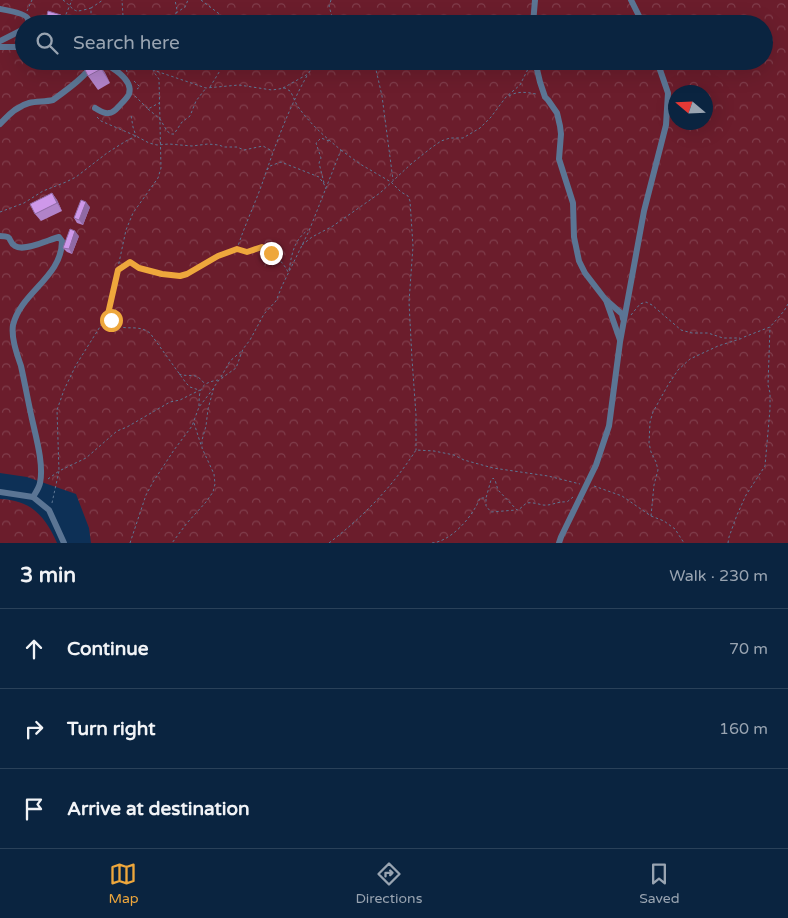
<!DOCTYPE html>
<html lang="en">
<head>
<meta charset="utf-8">
<style>
	body { margin:0; font-family:"Varela Round",sans-serif; background:#18304b; color:#f1f3f6 }
	.compass { position:absolute; left:668px; top:85px; width:45px; height:45px; border-radius:50%; background:#0a2440; box-shadow:0 5px 20px #0002; rotate:289deg }
	.stop { position:absolute; width:15px; height:15px; margin:-11px; border:4px solid #eea73c; border-radius:50%; background:#fff }
	.stop.end { background:#eea73c; border-color:#fff; box-shadow:0 1px 5px #0008 }
	.list { margin:0; padding:0; list-style:none }
	h2 { display:flex; justify-content:space-between; align-items:center; height:65px; margin:0; padding:0 20px; font-size:21px }
	h2 small { font-size:16px; font-weight:400; color:#99a4b1 }
	.list li { display:grid; grid-template-columns:32px 1fr auto; gap:15px; align-items:center; box-sizing:border-box; height:80px; padding:0 20px; border-top:1px solid #2a4159 }
	.list b { display:block; font-size:19px; white-space:nowrap }
	.list em { font-size:16px; font-style:normal; color:#99a4b1 }
	.icon { flex:none; width:28px; height:28px; fill:none; stroke:currentColor; stroke-width:2; stroke-linecap:round; stroke-linejoin:round }
	.map { position:relative; flex:none; width:788px; height:543px; overflow:hidden }
	.search { position:absolute; background:#0a2440; box-shadow:0 5px 20px #0002; left:15px; right:15px; top:15px; height:55px; display:flex; align-items:center; gap:12px; box-sizing:border-box; padding:0 18px; border-radius:28px; color:#99a4b1; font-size:19px }
	.sheet { height:305px; background:#0a2440 }
	nav { display:flex; justify-content:space-around; align-items:center; box-sizing:border-box; height:70px; border-top:1px solid #2a4159; background:#0a2440; font-size:14px; color:#99a4b1 }
	nav a { display:grid; justify-items:center; gap:2px }
	nav .on { color:#eea73c }
	.map>svg:first-child { display:block }
	.forest { fill:url(#forest-crowns); fill-rule:evenodd }
	.lines { fill:none; stroke-linecap:round; stroke-linejoin:round }
	.path { stroke:#5d7794; stroke-width:1; stroke-dasharray:2.5 2.5; stroke-linecap:butt }
	.street { stroke:#5b7594; stroke-width:6 }
	.wall { fill:#b183c9 }
	.shaded-wall { fill:#906aa4 }
	.building { fill:#ce98ea; stroke:#906aa4 }
	.route { stroke:#eea73c; stroke-width:6 }
</style>
</head>
<body>
<div class="map">
<svg width="788" height="543" viewBox="0 0 788 543">
	<defs>
		<pattern id="forest-crowns" width="20" height="18" patternUnits="userSpaceOnUse" patternTransform="scale(1.25)"><rect width="20" height="18" fill="#6b1d2c"/><path d="M2 6a3 3 0 1 1 6 0M12 15a3 3 0 1 1 6 0" fill="none" stroke="#803e4c"/></pattern>
	</defs>
	<rect width="100%" height="100%" fill="#0d3056"/>
	<g class="forest">
		<path d="M0 0H788V543H91L89 528 76 494 27 477 0 473ZM24 24H764V61H24ZM676 92H706V122H676Z"/>
		<path d="M0 499C31 500 45 516 57 543H0Z"/>
	</g>
	<g class="lines">
		<g class="path">
			<path d="M63 0C68 3 72 10 77 11 81 11 87 9 91 8V24"/>
			<polyline points="201,0 226,19 227,24"/>
			<polyline points="331,0 329,6 333,20"/>
			<polyline points="91,8 103,0"/>
			<polyline points="27,11 32,0"/>
			<polyline points="176,13 185,7 188,0"/>
			<polyline points="64,19 72,0"/>
			<polyline points="118,24 115,20 117,19 122,18 123,16 122,0"/>
			<polyline points="175,24 175,16 177,10 175,0"/>
			<path d="M332 24 333 20C343 18 348 15 354 24"/>
			<path d="M140 61 153 70 206 88 239 85 272 90 285 88 290 91C293 95 294 100 297 105 308 122 325 137 341 150L309 231 282 286 276 301 264 314 250 340 243 349 236 368 219 380 214 387 208 409 206 426 202 440V448L214 474 215 484 213 492 206 502 187 523 172 543"/>
			<polyline points="374,61 382,96 393,180"/>
			<polyline points="127,72 126,67 128,61"/>
			<polyline points="134,81 140,87 137,89"/>
			<polyline points="210,87 221,69 228,61"/>
			<polyline points="283,88 308,74 317,61"/>
			<polyline points="135,96 148,109 159,103"/>
			<path d="M509 96C517 91 526 92 536 94"/>
			<polyline points="148,109 160,119 167,131 171,134 174,134 182,122 190,116 196,101 206,88"/>
			<polyline points="97,117 101,121 136,136 149,143 157,145 169,144 192,146 208,144 219,145 224,147 237,147 244,150 263,146 272,151"/>
			<polyline points="341,150 360,164 391,182 401,192 408,196 410,201 413,246 409,302 412,359 416,415 416,450"/>
			<polyline points="267,170 270,166 281,162 319,177 324,184 326,189"/>
			<polyline points="324,183 319,163 321,158 316,143 321,138 329,141"/>
			<polyline points="0,212 24,203 43,191 66,182 76,177 107,153 126,141 136,136 133,127 131,115"/>
			<polyline points="302,245 312,237 333,226 380,193 411,164 431,148 441,141 450,138 463,138 480,128 491,117 506,97 520,85 529,67"/>
			<path d="M237 249 247 252 262 247C272 253 283 261 288 272"/>
			<path d="M118 270 129 262 139 268 162 274 179 276 187 274 218 256 237 249C244 227 254 206 262 184 275 146 288 109 308 74"/>
			<path d="M289 270C292 253 294 240 308 230"/>
			<path d="M109 315C118 337 134 321 150 333L186 383 190 387 199 390"/>
			<polyline points="631,315 640,304 646,302 652,305 681,330 692,333 708,333 723,338 740,338"/>
			<polyline points="744,337 770,327 784,311 788,304"/>
			<path d="M179 374C190 378 195 371 204 383"/>
			<polyline points="221,377 230,361 243,350"/>
			<path d="M199 406C199 390 200 383 218 380"/>
			<polyline points="194,423 201,445"/>
			<polyline points="48,479 59,471 57,410 64,390 76,365 108,314 126,230 133,213 158,178 161,168 159,79 153,71"/>
			<polyline points="594,486 622,496 651,516 664,521 675,529 684,543"/>
			<polyline points="486,499 486,506 491,512 516,510"/>
			<polyline points="52,503 59,471 86,458 117,431 127,427 170,402 180,400 200,390"/>
			<polyline points="651,516 654,485 658,470 656,462 651,452 649,443 650,422 653,412 668,385 678,370 690,359 718,346 743,338"/>
			<polyline points="130,543 146,495 153,482 174,450 192,426 199,407 213,389"/>
			<path d="M329 543C363 517 393 486 416 450L434 451 454 455 464 460 493 468 548 476 580 484"/>
			<path d="M432 543C452 541 473 516 480 498H486L491 480 493 478 495 480 498 490 517 510C521 509 523 505 527 503 532 502 538 504 543 505 552 506 557 501 567 502L573 497"/>
			<polyline points="728,543 729,537 737,515 746,495 765,466 770,409 770,393 768,385 770,327"/>
		</g>
		<g class="street">
			<polyline points="631,0 643,24"/>
			<path d="M0 9C6 10 26 13 28 19 29 21 28 22 28 24"/>
			<polyline points="533,24 535,0"/>
			<polyline points="0,41 24,29"/>
			<polyline points="0,47 24,47"/>
			<polyline points="535,61 540,82 545,97 548,100 557,113 560,126 561,134 559,159 573,203 574,237 579,261 585,273 605,299 622,314 623,319"/>
			<path d="M95 108C99 110 104 114 109 113 114 113 118 107 121 104 124 101 127 98 129 94 134 79 110 66 99 61"/>
			<path d="M0 124C8 115 17 106 29 103 37 101 45 102 53 100 68 89 85 77 96 61"/>
			<path d="M0 236C14 236 7 241 15 246 24 252 48 240 59 237L62 241C62 277 21 292 13 325 11 338 17 354 21 366 25 384 28 401 32 419 36 437 44 465 40 483 39 488 36 492 33 497"/>
			<polyline points="606,300 620,340"/>
			<polyline points="0,492 33,497 49,510 64,543"/>
			<polyline points="559,543 561,537 596,465 609,426 620,342 644,211 666,125 668,93 657,61"/>
		</g>
	</g>
	<g class="wall">
		<polygon points="97,61 105,73 110,83 98,90 88,76"/>
		<polygon points="52,193 57,200 62,211 41,221 35,214"/>
		<polygon points="90,207 83,225 77,223 74,218"/>
		<polygon points="79,236 72,254 67,252 63,248"/>
	</g>
	<g class="shaded-wall">
		<polygon points="61,15 67,24 58,24"/>
		<polygon points="96,61 105,73 110,83 101,69"/>
		<polygon points="52,193 57,200 62,211 57,203"/>
		<polygon points="86,202 90,207 83,225 79,220"/>
		<polygon points="75,231 79,236 72,254 69,249"/>
	</g>
	<g class="building">
		<polygon points="48,11 61,15 58,24 45,24"/>
		<polygon points="92,61 96,61 101,69 88,76 83,66"/>
		<polygon points="52,193 57,203 35,214 30,204"/>
		<polygon points="81,200 86,202 79,220 74,218"/>
		<polygon points="70,229 75,231 69,249 63,248"/>
	</g>
	<g class="lines">
		<polyline class="route" points="111,320 108,314 118,270 130,262 139,268 162,274 180,276 187,274 218,256 237,249 247,252 262,247 271,253"/>
	</g>
</svg>
<svg class="compass" viewBox="-18 -18 36 36"><path d="M0-13l5 13h-10z" fill="#e53935"/><path d="M0 13l5-13h-10z" fill="#99a4b1"/></svg>
<div class="stop" style="left:111px;top:320px"></div>
<div class="stop end" style="left:271px;top:253px"></div>
<div class="search"><svg class="icon" aria-label="search" viewBox="0 0 24 24"><circle cx="10" cy="10" r="6"/><path d="M15 15l6 6"/></svg>Search here</div>
</div>
<section class="sheet">
<h2>3 min<small>Walk · 230 m</small></h2>
<ul class="list">
<li><svg class="icon" aria-label="ahead" viewBox="0 0 24 24"><path d="M12 20V5M6 11l6-6 6 6"/></svg><div><b>Continue</b></div><em>70 m</em></li>
<li><svg class="icon" aria-label="right" viewBox="0 0 24 24"><path d="M7 20v-9h11M14 6l5 5-5 5"/></svg><div><b>Turn right</b></div><em>160 m</em></li>
<li><svg class="icon" aria-label="arrive" viewBox="0 0 24 24"><path d="M6 21V4h12l-3 4 3 4H6"/></svg><div><b>Arrive at destination</b></div></li>
</ul>
</section>
<nav>
<a class="on"><svg class="icon" aria-label="map" viewBox="0 0 24 24"><path d="M3 6l6-2 6 2 6-2v14l-6 2-6-2-6 2zM9 4v14M15 6v14"/></svg>Map</a>
<a><svg class="icon" aria-label="directions" viewBox="0 0 24 24"><path d="M12 3l9 9-9 9-9-9zM9 14v-3h6M13 9l2 2-2 2"/></svg>Directions</a>
<a><svg class="icon" aria-label="saved" viewBox="0 0 24 24"><path d="M7 4h10v16l-5-4-5 4z"/></svg>Saved</a>
</nav>
</body>
</html>
